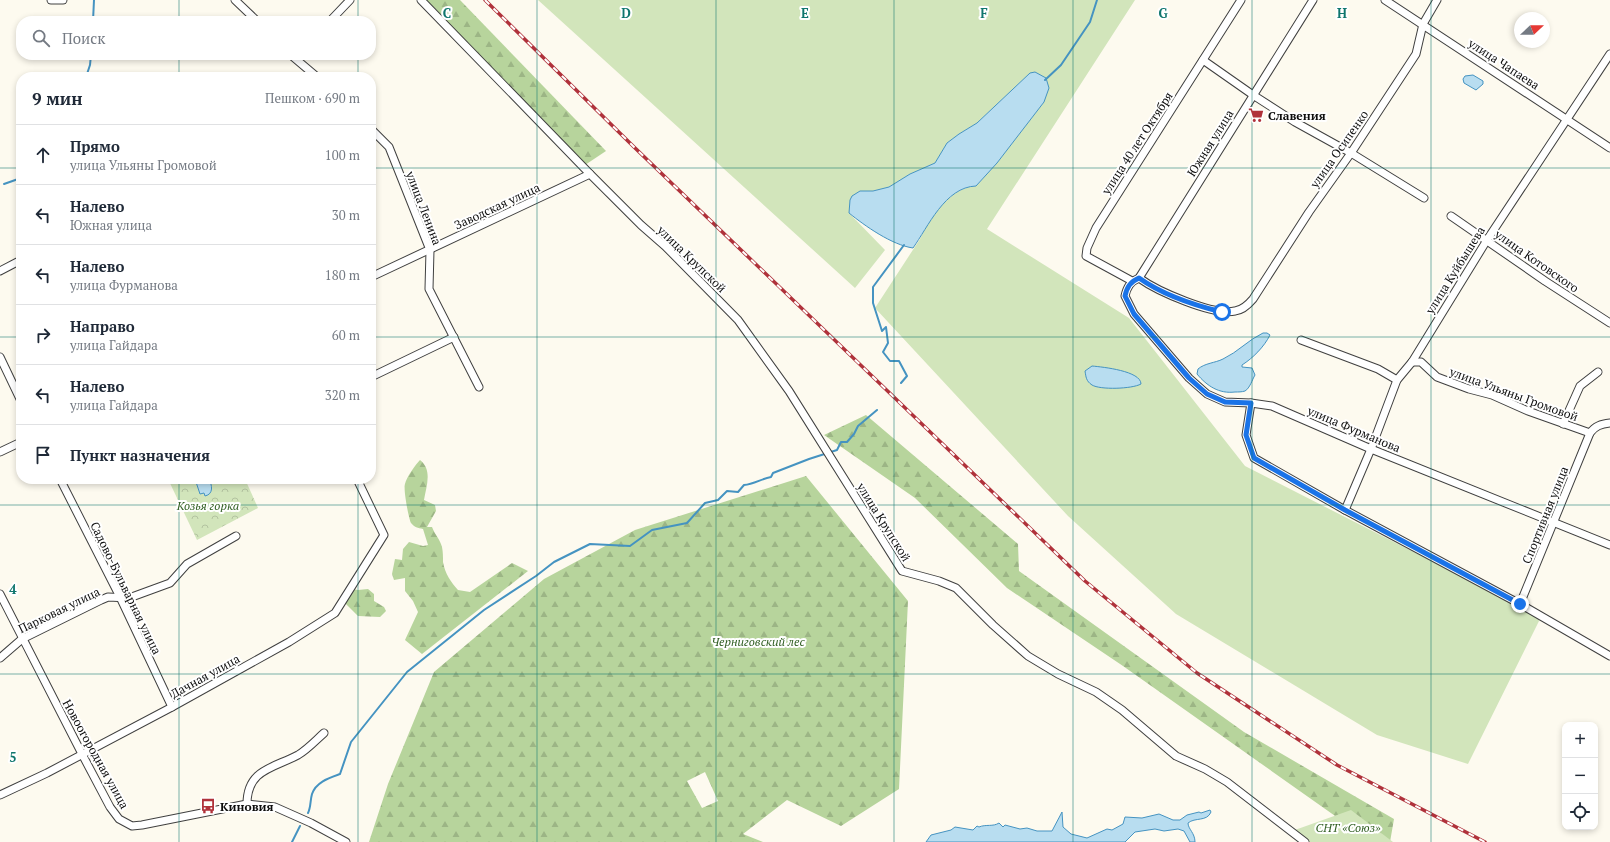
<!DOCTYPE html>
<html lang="ru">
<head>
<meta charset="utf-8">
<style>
	body { margin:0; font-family:"PT Serif",serif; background:#f2f2f3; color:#1f2937 }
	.controls { position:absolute; right:12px; bottom:12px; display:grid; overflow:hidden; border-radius:8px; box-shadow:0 2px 6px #0003 }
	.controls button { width:36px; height:36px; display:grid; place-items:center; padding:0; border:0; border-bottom:1px solid #e0e1e3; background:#fff; color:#1f2937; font:20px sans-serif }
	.compass { position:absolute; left:1514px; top:12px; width:36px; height:36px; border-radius:50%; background:#fff; box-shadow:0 2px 6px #0003; rotate:68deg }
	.stop { position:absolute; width:12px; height:12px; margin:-9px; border:3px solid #1a73e8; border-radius:50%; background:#fff }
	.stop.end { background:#1a73e8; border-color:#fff; box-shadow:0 1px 4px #0008 }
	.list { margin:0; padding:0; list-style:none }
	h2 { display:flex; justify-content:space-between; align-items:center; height:52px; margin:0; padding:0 16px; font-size:17px }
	h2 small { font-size:13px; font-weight:400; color:#747a83 }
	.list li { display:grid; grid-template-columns:26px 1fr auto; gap:12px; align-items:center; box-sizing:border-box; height:60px; padding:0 16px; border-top:1px solid #e0e1e3 }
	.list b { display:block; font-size:15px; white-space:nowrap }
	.list p { margin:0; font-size:13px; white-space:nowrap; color:#747a83 }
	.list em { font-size:13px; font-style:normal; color:#747a83 }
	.icon { flex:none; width:22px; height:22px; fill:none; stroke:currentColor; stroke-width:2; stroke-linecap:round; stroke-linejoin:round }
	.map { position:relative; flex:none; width:1610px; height:842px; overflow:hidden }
	.search { position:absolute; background:#fff; box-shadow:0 2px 6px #0003; left:16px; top:16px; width:360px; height:44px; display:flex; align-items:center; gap:10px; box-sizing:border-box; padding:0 14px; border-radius:16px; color:#747a83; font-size:15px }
	.panel { position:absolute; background:#fff; box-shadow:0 2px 6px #0003; left:16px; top:72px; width:360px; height:412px; border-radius:16px }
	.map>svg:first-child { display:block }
	.forest { fill:url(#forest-firs); fill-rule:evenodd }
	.park { fill:url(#park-crowns) }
	.garden { fill:#d2e5bb }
	.water { fill:#b8ddf0; stroke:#4593c1 }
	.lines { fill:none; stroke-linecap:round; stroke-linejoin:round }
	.stream { stroke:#4593c1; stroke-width:2 }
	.minor-casing { stroke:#404040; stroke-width:9 }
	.minor { stroke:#fff; stroke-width:7 }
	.rail-casing { stroke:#b0323b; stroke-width:3.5 }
	.rail { stroke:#fff; stroke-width:2; stroke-dasharray:6; stroke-linecap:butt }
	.route { stroke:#1a73e8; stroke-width:5 }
	.grid { fill:none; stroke:#0f766e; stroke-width:1; stroke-opacity:0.55 }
	.labels { text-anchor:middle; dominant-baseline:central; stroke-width:4; stroke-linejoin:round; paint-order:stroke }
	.street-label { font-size:12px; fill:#0d0d0d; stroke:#fff }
	.poi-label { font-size:12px; font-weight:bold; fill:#0d0d0d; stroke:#fff; text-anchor:start }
	.park-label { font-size:12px; font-style:italic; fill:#315f23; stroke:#fff }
	.grid-label { font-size:13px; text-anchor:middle; font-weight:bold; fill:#0f766e; stroke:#fff; stroke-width:4; stroke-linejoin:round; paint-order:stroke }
</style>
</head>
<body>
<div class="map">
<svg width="1610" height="842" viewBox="0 0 1610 842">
	<defs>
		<pattern id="forest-firs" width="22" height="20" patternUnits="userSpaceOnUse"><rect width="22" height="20" fill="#b7d49c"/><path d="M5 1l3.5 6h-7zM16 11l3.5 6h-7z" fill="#9cb585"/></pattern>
		<pattern id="park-crowns" width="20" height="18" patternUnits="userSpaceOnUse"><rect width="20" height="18" fill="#d2e5bb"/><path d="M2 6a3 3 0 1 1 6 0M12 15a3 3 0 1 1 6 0" fill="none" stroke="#b3c3a0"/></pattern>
	</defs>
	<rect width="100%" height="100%" fill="#fdfaef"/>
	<g class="forest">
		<polygon points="423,0 460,0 606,151 585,165"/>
		<polygon points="866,415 1018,544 1019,571 1244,732 1394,819 1390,842 1372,842 1123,666 1007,588 915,498 824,435"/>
		<path d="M420 460C433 470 426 487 424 500L435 505 436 511 427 527H432C435 535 440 539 442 547 443 552 443 557 443 562 445 574 451 582 458 590L470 592 512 563 528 571 422 654 405 640 418 612 413 601 405 591V578L394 580 392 574 395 559 402 560 403 549 409 542 423 546 428 545 423 529C418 528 414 527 411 523 409 520 403 489 405 484 406 478 416 464 420 460Z"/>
		<path d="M806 476 908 601 899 789 841 826 787 800 743 834 763 842H369L388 784 434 672 544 579 635 530ZM705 772 718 801 702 808 687 781Z"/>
		<polygon points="353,589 358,590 368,589 374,594 374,601 384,607 386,611 380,617 358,616 345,603"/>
	</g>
	<polygon class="park" points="168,479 245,479 258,508 197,540"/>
	<g class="garden">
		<path d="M538 0H1135L987 229 1129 318 1245 466 1541 617 1468 764 1377 735 1176 614 1068 516 875 308 920 239C930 217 951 187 976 186L997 163 1044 102 1030 73 977 123 959 134 947 143 935 163 910 174 889 187 873 191H860L850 201 849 213 885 250 855 288Z"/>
		<polygon points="1351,810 1393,842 1298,842 1292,831"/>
	</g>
	<g class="water">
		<path d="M1035 72 1046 78 1049 88 1044 102 997 163 976 186C945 187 928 227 913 248 892 245 865 226 849 213L850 200 852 196 860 191H873L889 187 910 174 935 163 947 143 959 134 977 123 1030 73Z"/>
		<polygon points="1473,75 1483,81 1483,84 1476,90 1464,83 1463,79 1465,76"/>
		<path d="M1263 333H1267L1270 335C1264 347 1253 358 1242 365V367L1252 368 1255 375C1252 380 1250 388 1245 391 1242 392 1238 392 1235 392 1219 394 1207 386 1197 374L1198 369C1205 363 1215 363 1223 359 1238 352 1248 340 1263 333Z"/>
		<path d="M1092 366C1103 367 1141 371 1141 384 1132 389 1100 390 1092 385 1086 381 1086 377 1085 371Z"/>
		<path d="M195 479H209C212 485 214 494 205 496L204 493 200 494Z"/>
		<path d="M1210 810 1211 812C1207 822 1195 817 1188 823 1188 829 1195 833 1195 842H1190L1184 831 1178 829 1164 831 1155 829 1135 832 1125 842H926L931 835 951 830 955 827 973 830 977 826 979 827C986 824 993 827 999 823L1003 827 1005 825 1020 829 1027 828 1037 831H1052L1062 812 1063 827 1071 834 1087 838 1107 829 1112 830 1123 824 1125 817 1142 818 1159 814 1173 820H1180L1187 815 1199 812 1201 813Z"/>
	</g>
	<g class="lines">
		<g class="stream">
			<polyline points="93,21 94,0"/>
			<polyline points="86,77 90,65 91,55"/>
			<polyline points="1045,80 1061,65 1090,22 1097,0"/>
			<polyline points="4,184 21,178"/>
			<polyline points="901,383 907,376 899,361 890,361 883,352 888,343 886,327 882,331 873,303 873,287 904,245"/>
			<path d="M308 813C311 807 310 801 312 794 316 782 329 778 340 774L351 742 407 672 484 610 536 576 554 562 590 544 630 546 652 530 687 523 705 503 718 500 727 491 738 492 744 485C754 484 761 479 771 477L773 473 809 459 837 450 841 442H847L854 434 858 426 877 410"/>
			<polyline points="292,842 300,826"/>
		</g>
		<g class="minor-casing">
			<g id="minor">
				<polyline points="51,0 63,0"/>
				<polyline points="235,0 257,21"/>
				<polyline points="421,0 590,174 641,225 665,246 738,320 789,391 902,571 939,581 956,588 993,625 1028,656 1058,674 1096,692 1122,710 1176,756 1205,769 1227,782 1305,842"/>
				<path d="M1313 0 1139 278C1130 282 1127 287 1125 296L1134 314 1189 378 1207 394 1225 402 1251 403 1272 406 1371 449 1610 545"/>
				<polyline points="1385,0 1610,148"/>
				<polyline points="330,21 350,0"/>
				<polyline points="291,55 317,77"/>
				<polyline points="1203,60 1253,95 1295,122 1351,153 1424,198"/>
				<polyline points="371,129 389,147 430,250 429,289 479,387"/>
				<polyline points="1451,216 1545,281 1610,323"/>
				<polyline points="0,271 21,260"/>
				<polyline points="371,277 590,174"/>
				<path d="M1139 278C1157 291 1213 316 1235 311 1243 310 1248 305 1253 299L1309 212 1351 153 1416 54 1423 24 1437 0"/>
				<polyline points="1132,281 1086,256 1087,248 1096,228 1241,0"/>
				<polyline points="1301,340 1378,369 1397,380"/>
				<polyline points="0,357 21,401"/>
				<polyline points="1412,362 1421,362 1437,377 1469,389 1492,395 1528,411 1590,433"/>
				<polyline points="371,377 454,337"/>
				<polyline points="1251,403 1246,435 1254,458 1345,510 1520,604 1610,656"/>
				<polyline points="1563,424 1580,386 1598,372"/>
				<polyline points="0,452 21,442"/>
				<polyline points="60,479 120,597 172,707"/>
				<polyline points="1345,510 1371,449 1397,380 1412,362 1487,240 1610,54"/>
				<polyline points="0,594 82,754 110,807 119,819 132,826 142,825 247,804 275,807 311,823 346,842"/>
				<path d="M1520 604 1590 433C1595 426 1601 424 1610 423"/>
				<polyline points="0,658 22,639 101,600 108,597 129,598 170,583 187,564 236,536"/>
				<polyline points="0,795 47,773 172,707 289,642 335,613 384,535 357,479"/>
				<path d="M247 804C247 769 274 768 298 755 308 749 316 740 324 733"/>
			</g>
		</g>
		<use href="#minor" class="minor"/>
		<g class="rail-casing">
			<polyline id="rail" points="485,0 634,147 1085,581 1197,673 1337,765 1485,842"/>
		</g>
		<use href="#rail" class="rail"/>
	</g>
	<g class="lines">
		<path class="route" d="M1222 312C1193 305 1163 295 1139 278 1130 282 1127 287 1125 296L1134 314 1189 378 1207 394 1225 402 1251 403 1246 435 1254 458 1345 510 1520 604"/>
	</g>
	<path class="grid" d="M179 0V21M358 0V21M537 0V842M716 0V842M894 0V842M1073 0V842M1252 0V842M1431 0V842M179 55V77M358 55V77M0 168H21M371 168H1610M0 337H21M371 337H1610M179 479V842M358 479V842M0 505H1610M0 674H1610"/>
	<defs>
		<g id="supermarket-bare" transform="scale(1.2)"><path d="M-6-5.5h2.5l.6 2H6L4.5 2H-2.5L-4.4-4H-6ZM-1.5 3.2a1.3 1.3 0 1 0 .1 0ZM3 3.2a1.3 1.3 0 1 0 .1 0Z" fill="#b0323b" stroke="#fff" stroke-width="2.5" paint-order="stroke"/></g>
		<g id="bus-bare" transform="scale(1.2)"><path d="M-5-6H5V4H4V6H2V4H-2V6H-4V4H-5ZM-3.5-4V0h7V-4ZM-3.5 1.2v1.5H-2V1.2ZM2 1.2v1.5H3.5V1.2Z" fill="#b0323b" stroke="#fff" stroke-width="2.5" paint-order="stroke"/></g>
	</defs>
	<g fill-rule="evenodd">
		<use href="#supermarket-bare" x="1256" y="115"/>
		<use href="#bus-bare" x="208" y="806"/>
	</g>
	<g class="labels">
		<g class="street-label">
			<text transform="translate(1504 64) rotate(33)">улица Чапаева</text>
			<text transform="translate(1137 143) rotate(-57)">улица 40 лет Октября</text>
			<text transform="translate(1210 143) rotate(-58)">Южная улица</text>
			<text transform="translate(1339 149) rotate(-55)">улица Осипенко</text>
			<text transform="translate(497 206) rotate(-25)">Заводская улица</text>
			<text transform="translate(424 208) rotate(69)">улица Ленина</text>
			<text transform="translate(692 259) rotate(44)">улица Крупской</text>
			<text transform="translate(1537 261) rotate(35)">улица Котовского</text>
			<text transform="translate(1455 270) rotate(-58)">улица Куйбышева</text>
			<text transform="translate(1514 394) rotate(20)">улица Ульяны Громовой</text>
			<text transform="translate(1354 429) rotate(23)">улица Фурманова</text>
			<text transform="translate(1545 515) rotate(-68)">Спортивная улица</text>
			<text transform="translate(884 522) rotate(58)">улица Крупской</text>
			<text transform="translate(126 588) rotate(64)">Садово-Бульварная улица</text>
			<text transform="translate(59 610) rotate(-26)">Парковая улица</text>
			<text transform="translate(205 676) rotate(-29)">Дачная улица</text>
			<text transform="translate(96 754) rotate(61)">Новоогородная улица</text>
		</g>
		<g class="poi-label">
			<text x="1268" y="115">Славения</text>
			<text x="220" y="806">Киновия</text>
		</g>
		<g class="park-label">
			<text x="208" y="505">Козья горка</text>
			<text x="758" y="641">Черниговский лес</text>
			<text x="1348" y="827">СНТ «Союз»</text>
		</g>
	</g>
	<g class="grid-label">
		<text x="447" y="18">C</text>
		<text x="626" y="18">D</text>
		<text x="805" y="18">E</text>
		<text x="984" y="18">F</text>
		<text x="1163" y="18">G</text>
		<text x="1342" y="18">H</text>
		<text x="13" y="594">4</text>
		<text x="13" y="762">5</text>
	</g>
</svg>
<div class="controls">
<button>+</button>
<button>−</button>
<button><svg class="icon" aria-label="locate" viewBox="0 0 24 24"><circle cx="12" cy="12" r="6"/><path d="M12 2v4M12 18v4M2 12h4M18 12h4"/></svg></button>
</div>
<svg class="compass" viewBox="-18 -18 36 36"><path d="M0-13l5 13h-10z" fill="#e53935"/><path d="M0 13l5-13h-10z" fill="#747a83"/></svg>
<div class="stop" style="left:1222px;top:312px"></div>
<div class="stop end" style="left:1520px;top:604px"></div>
<div class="search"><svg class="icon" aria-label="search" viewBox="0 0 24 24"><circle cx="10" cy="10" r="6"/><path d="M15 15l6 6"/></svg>Поиск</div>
<section class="panel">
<h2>9 мин<small>Пешком · 690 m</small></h2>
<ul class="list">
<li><svg class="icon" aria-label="ahead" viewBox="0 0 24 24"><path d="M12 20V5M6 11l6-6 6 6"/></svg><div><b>Прямо</b><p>улица Ульяны Громовой</p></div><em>100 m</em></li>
<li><svg class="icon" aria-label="left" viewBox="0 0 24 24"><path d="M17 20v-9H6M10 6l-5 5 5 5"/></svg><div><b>Налево</b><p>Южная улица</p></div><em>30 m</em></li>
<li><svg class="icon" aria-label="left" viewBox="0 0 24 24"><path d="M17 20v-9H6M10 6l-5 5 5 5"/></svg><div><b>Налево</b><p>улица Фурманова</p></div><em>180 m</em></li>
<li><svg class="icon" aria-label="right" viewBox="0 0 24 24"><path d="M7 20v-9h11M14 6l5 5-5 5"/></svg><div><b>Направо</b><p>улица Гайдара</p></div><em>60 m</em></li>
<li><svg class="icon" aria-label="left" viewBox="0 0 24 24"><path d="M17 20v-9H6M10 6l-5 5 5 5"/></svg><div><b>Налево</b><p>улица Гайдара</p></div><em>320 m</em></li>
<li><svg class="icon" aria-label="arrive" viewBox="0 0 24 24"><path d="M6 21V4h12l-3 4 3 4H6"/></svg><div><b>Пункт назначения</b></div></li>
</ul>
</section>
</div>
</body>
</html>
